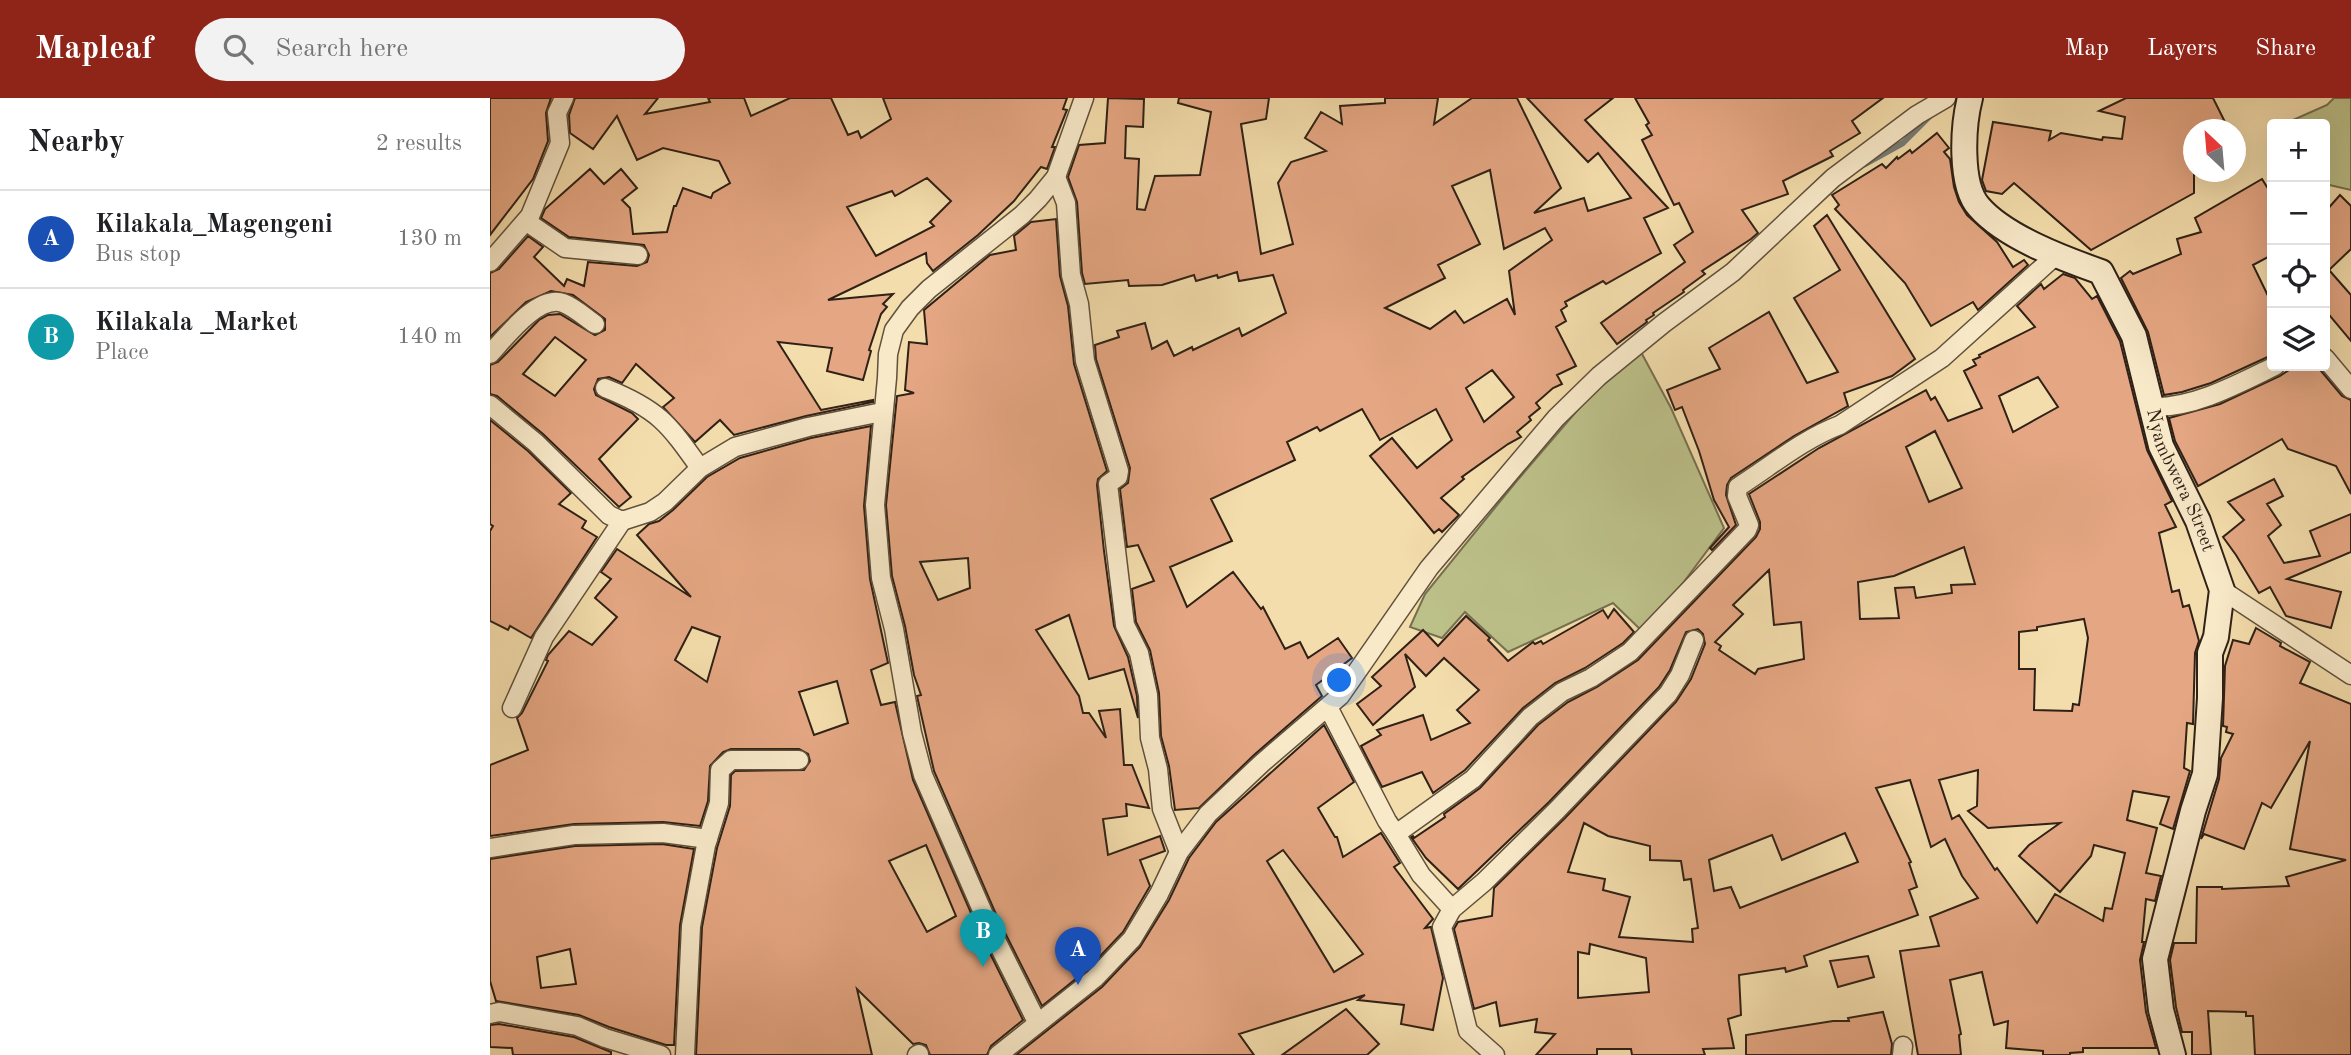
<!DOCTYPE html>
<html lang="en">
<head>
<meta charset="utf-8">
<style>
	body { margin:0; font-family:"Old Standard TT",serif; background:#f2f2f2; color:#202124 }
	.controls { position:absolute; right:21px; top:21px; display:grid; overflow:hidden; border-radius:7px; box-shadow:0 7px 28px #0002 }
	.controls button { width:63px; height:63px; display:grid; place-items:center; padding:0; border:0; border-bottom:2px solid #e0e0e0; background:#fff; color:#202124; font:35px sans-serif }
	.compass { position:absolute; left:1693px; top:21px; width:63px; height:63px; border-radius:50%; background:#fff; box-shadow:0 7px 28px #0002; rotate:334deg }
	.you { position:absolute; left:850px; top:583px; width:24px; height:24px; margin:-18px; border:5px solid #fff; border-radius:50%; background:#1a73e8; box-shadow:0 0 0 10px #1a73e833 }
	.badge { display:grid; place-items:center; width:46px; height:46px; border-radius:50%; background:#8f2418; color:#fff; font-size:23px; font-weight:700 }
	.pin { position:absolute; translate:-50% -58px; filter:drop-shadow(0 2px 4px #0008) }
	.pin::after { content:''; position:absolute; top:37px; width:24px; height:21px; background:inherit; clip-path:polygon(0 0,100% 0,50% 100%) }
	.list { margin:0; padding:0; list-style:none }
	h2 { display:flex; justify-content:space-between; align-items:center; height:91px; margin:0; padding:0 28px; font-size:30px }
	h2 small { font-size:23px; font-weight:400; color:#757577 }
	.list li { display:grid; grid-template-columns:46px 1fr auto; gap:21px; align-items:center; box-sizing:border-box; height:98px; padding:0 28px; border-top:2px solid #e0e0e0 }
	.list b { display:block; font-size:26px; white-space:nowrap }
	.list p { margin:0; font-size:23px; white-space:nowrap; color:#757577 }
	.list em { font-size:23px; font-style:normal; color:#757577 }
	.icon { flex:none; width:38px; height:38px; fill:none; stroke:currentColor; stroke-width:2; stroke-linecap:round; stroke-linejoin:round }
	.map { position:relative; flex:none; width:1861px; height:957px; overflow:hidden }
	header { display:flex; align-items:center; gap:42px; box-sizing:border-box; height:98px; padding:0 35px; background:#8f2418; color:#fff }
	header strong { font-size:33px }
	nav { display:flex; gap:38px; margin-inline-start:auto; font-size:24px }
	.search { width:490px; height:63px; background:#f2f2f2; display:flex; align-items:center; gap:18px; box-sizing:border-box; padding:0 24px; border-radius:38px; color:#757577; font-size:26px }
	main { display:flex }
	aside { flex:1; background:#fff }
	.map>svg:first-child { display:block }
	.green { fill:#bcc089; stroke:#767050; stroke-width:2 }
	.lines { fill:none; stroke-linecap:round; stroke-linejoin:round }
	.stream { stroke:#757c76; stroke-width:6 }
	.building { fill:#e5a783; stroke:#2f2116; stroke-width:2; fill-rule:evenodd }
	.street-casing { stroke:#60503c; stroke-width:21 }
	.secondary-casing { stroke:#2f2116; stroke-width:28 }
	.street { stroke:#f8e9c9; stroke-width:18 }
	.secondary { stroke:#f8e9c9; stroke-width:24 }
	.labels { text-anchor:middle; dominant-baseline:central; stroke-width:6; stroke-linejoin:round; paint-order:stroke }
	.street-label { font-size:19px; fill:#2f2116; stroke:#f8e9c9 }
</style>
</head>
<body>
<header>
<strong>Mapleaf</strong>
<div class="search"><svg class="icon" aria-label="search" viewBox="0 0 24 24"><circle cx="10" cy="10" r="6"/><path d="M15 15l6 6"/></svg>Search here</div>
<nav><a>Map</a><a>Layers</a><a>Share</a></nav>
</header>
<main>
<aside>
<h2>Nearby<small>2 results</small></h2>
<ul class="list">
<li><span class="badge" style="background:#1a4fb4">A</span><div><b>Kilakala_Magengeni</b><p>Bus stop</p></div><em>130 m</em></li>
<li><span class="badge" style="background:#0f9aa8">B</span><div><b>Kilakala _Market</b><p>Place</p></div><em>140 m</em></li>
</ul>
</aside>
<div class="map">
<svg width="1861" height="957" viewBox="0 0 1861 957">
	<rect width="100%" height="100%" fill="#f4ddac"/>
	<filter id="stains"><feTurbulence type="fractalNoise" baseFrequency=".00286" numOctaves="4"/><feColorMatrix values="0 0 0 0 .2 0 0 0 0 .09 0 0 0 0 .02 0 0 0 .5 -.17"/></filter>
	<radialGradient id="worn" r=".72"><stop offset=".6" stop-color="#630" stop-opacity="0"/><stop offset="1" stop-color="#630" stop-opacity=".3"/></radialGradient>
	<g class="green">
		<polygon points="1844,0 1861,0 1861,92 1835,86 1835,26 1802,26 1803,22 1837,7"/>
		<polygon points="1151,254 1181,310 1234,430 1155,536 1123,505 1018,554 975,514 952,540 920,529 935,496 1025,385 1097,301"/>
	</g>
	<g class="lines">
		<polyline class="stream" points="1375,66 1413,45 1440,18"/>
	</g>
	<g class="building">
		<polygon points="0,0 61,0 56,15 58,43 43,81 0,137"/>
		<path d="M85 0H168L155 16 220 4 218 0H254L261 18 300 0H341L358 37 368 33 371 40 401 21 393 0H577L573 11 577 12 562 49H565L557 71 551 69 524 103 488 137 443 173 437 165 436 155 338 202 403 196 393 206 397 209 391 216 379 252 381 253 373 282 337 273 342 250 288 244 331 312 383 302V304L316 318 244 337 230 322 205 344 173 309 184 300 146 266 132 285 119 279 108 281 104 291 106 297 142 315 148 321 109 361 141 399 129 409 53 336 7 298 0 296V267L8 264 49 222 58 217 70 216 105 237 115 232V221L83 197 61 193 36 204 0 239V175L9 171 38 138 53 149 44 159 74 188 77 181 94 188 98 164 147 168 157 164 159 157 154 147 79 139 51 120 55 111 100 71 114 86 131 71 147 90 132 102 140 110 143 136 177 134 184 108H186L193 90 221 100 223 95 240 85 229 63 173 50 147 62 127 18 103 51 80 35 79 17ZM437 80 461 103 440 124 444 128 386 158 357 109 402 93 405 98ZM65 239 96 262 65 298 33 276Z"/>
		<path d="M618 0 654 1 653 29 636 28 635 60 649 61 647 111 655 112 665 78 710 77 721 14 688 5 689 0H779L776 21 751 26 771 156 803 146 788 85 801 64 836 53 815 40 831 14 852 26 850 8 895 5V0H948L944 26 982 0H1027L1071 90 1044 115 1094 100 1098 113 1141 100 1108 55 1098 64 1037 0H1123L1095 22 1178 110 1154 120 1171 155 1116 186 1113 183 1075 204 1077 208 1071 212 1076 223 1066 229 1086 268 1067 277 1072 286 1063 290 1046 305 1050 310 1039 319 1041 322 1027 334 1031 339 1018 346 972 379 974 381 951 400 969 417 952 434 949 431 944 435 880 358 902 340 927 370 962 342 946 311 890 342 872 311 830 333 827 329 797 344 805 362 721 401 742 443 680 469 697 509 743 474 771 511 773 509 795 551 810 544 818 560 848 540 862 560 826 587 832 598 764 657 709 710 685 712 679 668 671 638 669 595 660 552 646 524 642 491 664 483 648 447 637 449 630 391 638 385 640 370 606 261 605 247 629 239 627 233 655 225 662 251 677 243 684 258 702 249 703 252 749 230 752 238 796 215 783 177 749 183 747 174 728 180 727 177 706 183 704 177 672 187 639 188 638 182 595 186 592 175 587 104 578 79 589 47 615 45ZM1000 72 1014 151 1055 130 1062 142 1019 173 1025 217 1017 201 974 225 965 213 940 231 895 210 955 180 948 167 990 146 962 88ZM1002 272 1024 299 994 324 976 290Z"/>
		<polygon points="1145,0 1393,0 1362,23 1370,35 1340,53 1343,58 1293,83 1298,96 1252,112 1268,135 1261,141 1212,173 1215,176 1193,192 1194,194 1163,215 1164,217 1156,222 1157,224 1127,246 1111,225 1195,164 1184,147 1203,134 1189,105 1184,107 1152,42 1162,37 1156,27 1159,25"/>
		<polygon points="1636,0 1723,0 1739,32 1704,32 1704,95 1601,152 1524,85 1512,96 1496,93 1492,82 1503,24 1561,33 1559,42 1571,35 1612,42 1613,39 1632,41 1635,19 1609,13"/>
		<polygon points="1447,35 1459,50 1454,54 1460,61 1464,89 1469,104 1477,117 1507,144 1523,169 1534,162 1538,167 1488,212 1483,204 1441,228 1415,185 1345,111 1349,107 1342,97 1392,66 1396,70 1407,59 1408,61 1420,52 1422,55"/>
		<polygon points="1772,81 1782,97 1782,157 1763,167 1782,206 1782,257 1721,285 1692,294 1674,297 1658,234 1631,180 1640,173 1643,176 1691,156 1687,141 1711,134 1705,120"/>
		<polygon points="1850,97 1861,108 1861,151 1839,172 1861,197 1861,243 1835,212 1835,114"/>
		<polygon points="1337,117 1425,261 1402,278 1354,295 1358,308 1304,338 1241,380 1237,387 1236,397 1246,427 1222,452 1220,450 1239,429 1224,402 1209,353 1192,309 1185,312 1177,292 1230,271 1219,250 1279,214 1317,285 1348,274 1304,200 1350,172 1324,128"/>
		<path d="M566 121 570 178 578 208 584 266 617 373 608 381 607 387 614 453 624 528 638 559 647 598 648 620 634 571 599 581 579 517 546 532 589 598 593 615H599L616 640 609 613 630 611 634 667H642L659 710 636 706 637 718 613 721 618 757 670 738 675 753 650 762 660 788 633 834 597 872 552 908 508 821 444 673 427 598 431 597 424 577 415 528 402 478 396 407 407 298 424 295 415 292 419 244 437 246 434 212 500 157 526 152 524 138 541 124ZM478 460 480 490 448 502 430 464Z"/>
		<path d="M1573 176 1585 180 1602 201 1607 198 1630 243 1657 352 1682 403 1675 407 1686 429 1669 435 1682 494 1689 492 1693 509 1699 507 1709 543 1705 555 1703 626 1697 625 1694 670 1700 673 1683 731 1670 726 1679 699 1643 693 1637 722 1667 730 1656 775 1671 778 1665 803 1656 801 1652 844H1654L1650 862 1656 914 1666 950H1593V954L1580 955V957H1553V953L1516 950 1518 923 1504 927 1492 874 1460 882 1471 936 1469 937 1471 957H1428L1410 853 1449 848 1440 819 1488 800 1472 778 1455 741 1441 749 1420 682 1386 690 1421 764 1419 765 1427 789 1419 792 1428 817 1314 858 1317 868 1296 874 1295 870 1249 877 1251 917 1238 921 1244 950 1213 951 1215 957H1142L1141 951H1107V957H1046L1065 936 1045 934 1047 921 1010 928 1006 904 984 911 964 831 968 824 1002 818 1004 790 1075 720 1186 604 1201 581 1215 546 1213 536 1208 531 1196 534 1180 572 1169 589 1059 704 968 791 936 760 921 739 923 738 924 740 955 719 954 716 990 690 1048 627 1078 604 1107 589 1148 562 1266 439 1270 431V424L1259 396 1329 350 1436 292 1441 302 1445 299 1458 323 1492 310 1474 273 1486 267 1483 262 1490 259 1489 257 1545 229 1527 208 1551 186 1554 191ZM1548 279 1568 309 1523 334 1509 298ZM1445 333 1472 390 1439 404 1416 349ZM1474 449 1485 486 1461 487 1462 495 1426 500 1424 489 1405 490 1409 520 1370 521 1368 484 1404 478ZM1279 472 1284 527 1311 524 1314 561 1268 571 1265 576 1229 552 1231 548 1225 544 1253 516 1243 507ZM1594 521 1598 540 1589 607 1583 606 1582 613 1544 612 1545 571H1529V534L1547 532V529ZM1488 672 1487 708 1478 713 1498 730 1570 725 1539 747 1529 758 1570 794 1601 758 1604 747 1635 755 1622 811 1615 810 1613 823 1565 796 1547 825 1507 770 1505 772 1469 717 1462 721 1449 682ZM1094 725 1118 738 1160 748V762L1191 763 1194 782 1201 781 1208 830 1202 831 1203 844 1129 839 1140 799 1113 792 1115 781 1078 774ZM1355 735 1368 764 1250 810 1241 789 1224 793 1219 762 1282 737 1292 762ZM1100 846 1156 860 1159 894 1088 900V854L1099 856Z"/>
		<polygon points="1805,268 1827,268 1852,298 1861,302 1861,396 1846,368 1798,351 1792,341 1708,388 1685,343 1679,320 1730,306 1790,278"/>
		<polygon points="0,322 38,353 81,395 69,406 96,423 92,430 107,439 41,540 20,528 18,532 0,523 0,433 3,428 0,426"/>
		<path d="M381 328 374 408 380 481 398 565 381 572 391 607 405 604 423 682 488 831 533 922 501 948 497 957H440L436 947 429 945 423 946 367 891 382 957H206L212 829 227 750 240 708 241 677 245 673 314 672 320 663 318 656 309 651H241L233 654 220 668 218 703 210 728 173 724 84 726 0 738V667L38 652 27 620 32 615 58 563 56 562 58 557 79 533 102 547 127 519 105 500 121 481 111 474 127 451 201 499 147 437 159 426 169 423 183 412 217 379 250 360 321 340ZM202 529 230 539 217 584 185 562ZM347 583 358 625 324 637 309 594ZM436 747 466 818 437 834 399 763Z"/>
		<polygon points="1784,381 1793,398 1777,406 1791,427 1778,438 1794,465 1830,458 1820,433 1861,416 1861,454 1797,481 1851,494 1841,530 1796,518 1780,489 1769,495 1746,457 1733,439 1754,422 1738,404"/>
		<polygon points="1124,511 1144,534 1133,545 1095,570 1065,585 1033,610 975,672 943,695 932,674 892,689 871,648 891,637 887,632 933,617 941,642 980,625 967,612 989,592 954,560 936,578 915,556 925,589 883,627 867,606 891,588 882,579 933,532 948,548 976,518 1000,540 998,542 1018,563 1043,544 1045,546 1051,543 1053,546 1113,512 1118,520"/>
		<polygon points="1766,530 1791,545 1790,548 1820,564 1810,585 1861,606 1861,957 1765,957 1763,918 1756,918 1756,914 1718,913 1721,957 1702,957 1702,934 1692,934 1686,909 1680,862 1684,845 1706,845 1707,789 1732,789 1732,791 1799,788 1796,779 1856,762 1800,751 1820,643 1781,710 1772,705 1754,751 1714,736 1711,741 1729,681 1731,660 1743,636 1736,634 1737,629 1733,628 1735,568 1743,542 1759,546"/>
		<path d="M834 627 864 684 828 710 845 739H847L853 759 891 735 910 765 904 769 943 821 935 830 941 829 953 880 943 932 911 926 914 907 868 902 875 897 749 936 764 957H526L612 889 650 849 679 802 699 760 726 724ZM793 752 873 856 844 874 777 763Z"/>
		<path d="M172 746 204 751 190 827 184 947H176L119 929 89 917 6 903 0 883V761L85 748ZM80 851 86 886 51 890 47 859Z"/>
		<polygon points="1378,858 1384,879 1348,889 1340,863"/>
		<polygon points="856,911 889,946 877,957 792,957"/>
		<polygon points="1393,914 1402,946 1401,957 1256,957 1256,937 1343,923 1359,923 1358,920"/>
		<polygon points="9,926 84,939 121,954 121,957 23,957 22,950 0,949 0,927"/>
	</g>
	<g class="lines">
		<g class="street-casing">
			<g id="street">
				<polyline points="566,79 576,105 581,177 589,206 595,263 629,373 628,379 618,386 635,527 649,555 658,597 660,640 668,671 672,711 689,754"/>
				<polyline points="37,124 75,150 148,157"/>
				<polyline points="0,164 40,118 70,45 67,15 74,0"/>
				<path d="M0 256C15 240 48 196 73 205 84 209 95 219 105 226"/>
				<polyline points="1835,260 1861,291"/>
				<path d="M115 290C168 311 178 325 210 370"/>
				<polyline points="0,307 46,345 119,417 132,423 160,414 175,404 210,370 245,349 318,329 392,314"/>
				<path d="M1663 309C1704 310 1748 286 1785 268"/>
				<polyline points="1732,492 1861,577"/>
				<polyline points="838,609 897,723 906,736"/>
				<polyline points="22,610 54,539 132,423"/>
				<polyline points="0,750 84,737 173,735 218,741"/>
				<path d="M962 811 931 777 906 736 983 681 1040 619 1072 594 1101 580 1140 554 1257 432 1259 427 1247 398 1248 389C1281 368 1313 341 1350 327L1452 260 1565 158"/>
				<polyline points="0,916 9,914 87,928 115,940 171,957"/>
				<polyline points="547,924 498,826 433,677 422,635 404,531 391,480 385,407 397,280 398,256 404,232 420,210 439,191 532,117 548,101 566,79 594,0"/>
				<polyline points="195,957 201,828 216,747 229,705 230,672 241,662 309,662"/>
				<polyline points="427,957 429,956"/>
				<polyline points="508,957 605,880 642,841 669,796 689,754 718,716 772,665 850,598 939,470 1066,320 1109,278 1174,225 1243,174 1343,80 1427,17 1456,0"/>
				<polyline points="1005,957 978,933 952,829 962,811 994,784 1067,712 1178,596 1190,577 1204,542"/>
				<polyline points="1412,957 1413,948"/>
			</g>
		</g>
		<g class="secondary-casing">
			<g id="secondary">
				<path id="s1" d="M1480 0C1473 27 1469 87 1489 109 1515 139 1574 161 1611 174L1644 238 1671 348 1708 423 1732 492 1726 539 1720 555V600L1715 676 1703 713 1665 861 1671 912 1683 957"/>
			</g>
		</g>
		<use href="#street" class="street"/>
		<use href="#secondary" class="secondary"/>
	</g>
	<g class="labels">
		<g class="street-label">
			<text stroke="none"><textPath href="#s1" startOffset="476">Nyambwera Street</textPath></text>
		</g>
	</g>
	<rect width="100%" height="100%" filter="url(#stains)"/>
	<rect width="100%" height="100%" fill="url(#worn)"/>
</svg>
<div class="controls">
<button>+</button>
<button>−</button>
<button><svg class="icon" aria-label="locate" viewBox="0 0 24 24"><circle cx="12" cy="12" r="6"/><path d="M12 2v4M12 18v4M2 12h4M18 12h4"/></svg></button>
<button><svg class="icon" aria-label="layers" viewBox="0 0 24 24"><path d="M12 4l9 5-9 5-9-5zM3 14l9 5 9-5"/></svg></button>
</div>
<svg class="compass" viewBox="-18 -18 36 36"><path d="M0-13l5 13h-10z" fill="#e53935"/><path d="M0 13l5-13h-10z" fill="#757577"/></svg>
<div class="you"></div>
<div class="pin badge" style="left:588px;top:887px;background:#1a4fb4">A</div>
<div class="pin badge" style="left:493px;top:869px;background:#0f9aa8">B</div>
</div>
</main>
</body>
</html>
